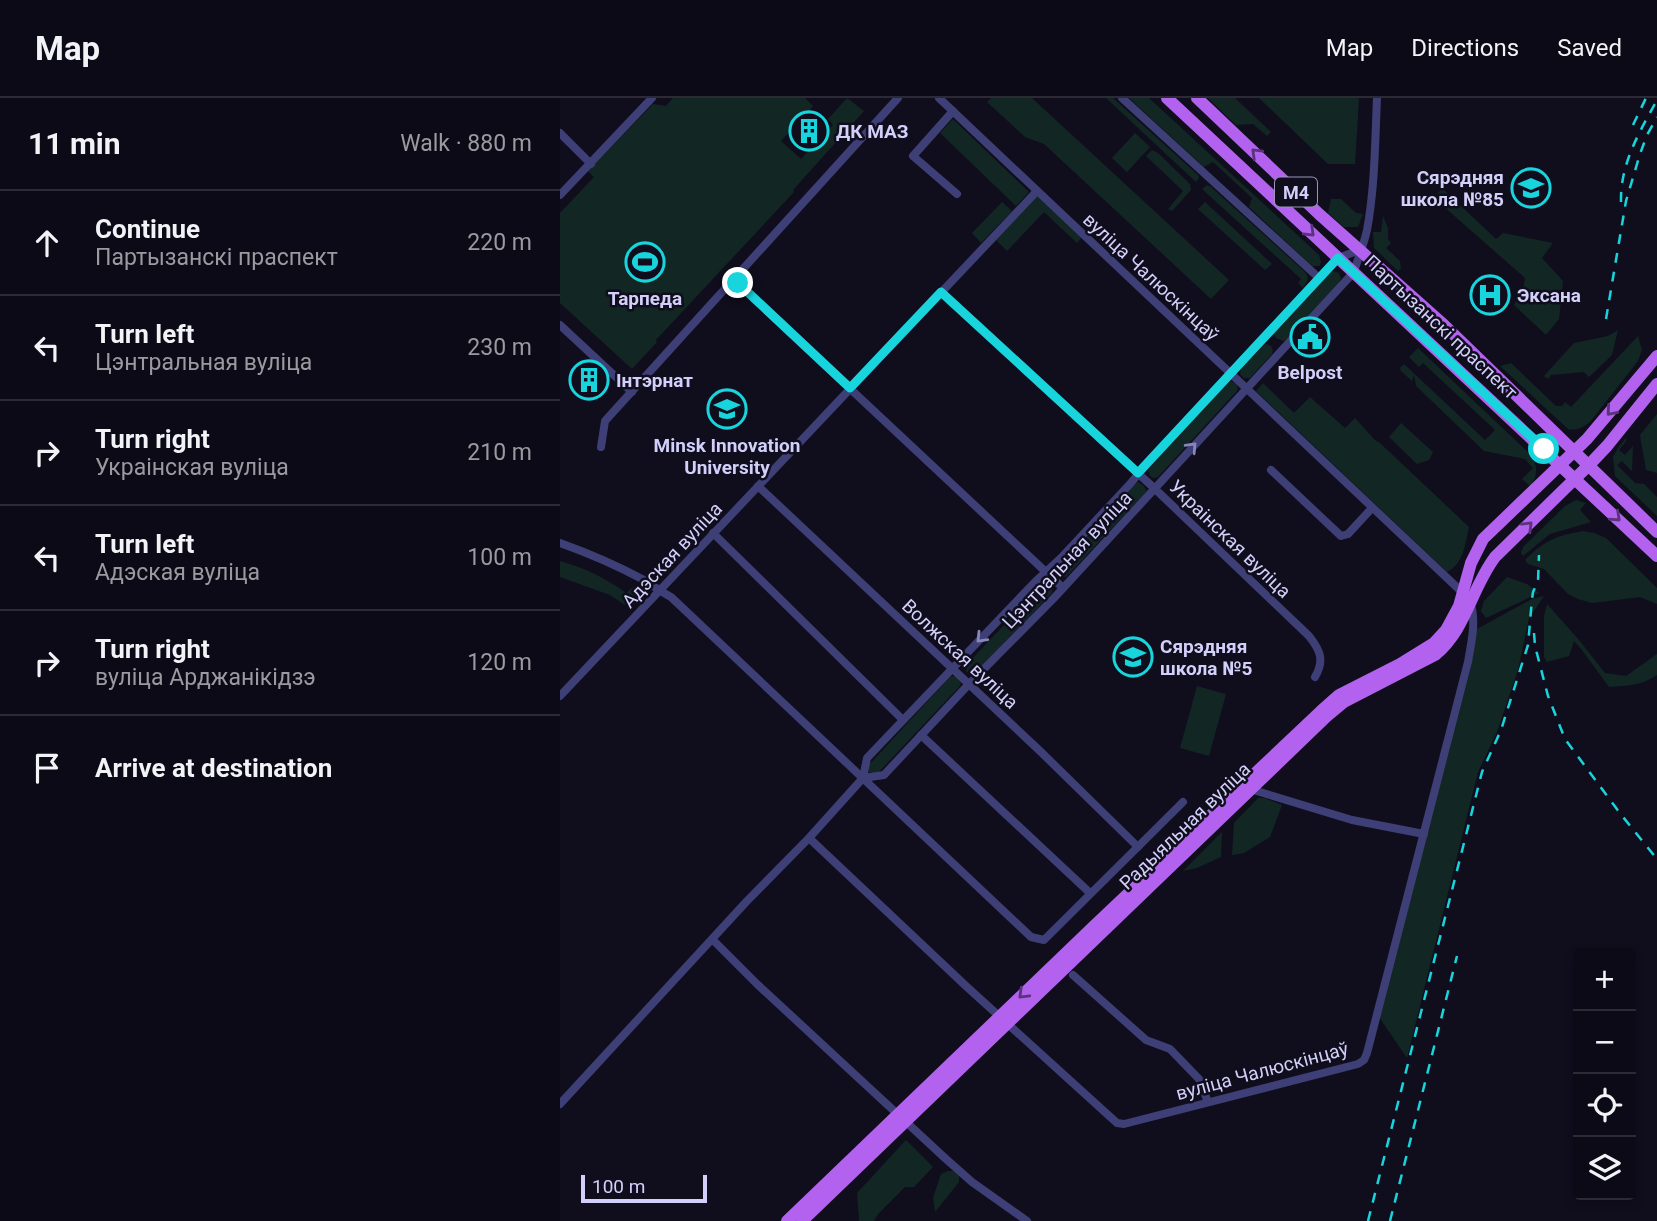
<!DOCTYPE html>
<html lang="en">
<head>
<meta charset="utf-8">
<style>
	body { margin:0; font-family:Roboto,sans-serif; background:#15131f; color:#f1f3f6 }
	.controls { position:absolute; right:21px; bottom:21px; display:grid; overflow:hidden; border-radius:7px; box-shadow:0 4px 10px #0003 }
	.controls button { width:63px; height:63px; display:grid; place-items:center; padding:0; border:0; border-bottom:2px solid #2c2b35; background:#0c0a16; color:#f1f3f6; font:35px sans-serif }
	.scale { position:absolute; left:21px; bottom:18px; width:126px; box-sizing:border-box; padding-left:7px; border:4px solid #d2cffa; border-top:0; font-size:19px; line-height:24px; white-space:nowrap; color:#d2cffa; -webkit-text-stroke:5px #100e1d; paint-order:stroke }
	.stop { position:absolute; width:21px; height:21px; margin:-16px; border:5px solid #18d4dd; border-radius:50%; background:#fff }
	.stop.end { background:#18d4dd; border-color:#fff; box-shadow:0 2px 7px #0008 }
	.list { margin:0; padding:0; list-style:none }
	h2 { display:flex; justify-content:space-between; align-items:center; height:91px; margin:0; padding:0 28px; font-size:30px }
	h2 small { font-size:23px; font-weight:400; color:#9a9aa1 }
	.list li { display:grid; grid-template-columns:46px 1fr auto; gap:21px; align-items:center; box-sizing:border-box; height:105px; padding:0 28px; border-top:2px solid #2c2b35 }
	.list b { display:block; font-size:26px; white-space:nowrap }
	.list p { margin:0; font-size:23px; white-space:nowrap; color:#9a9aa1 }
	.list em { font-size:23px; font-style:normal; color:#9a9aa1 }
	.icon { flex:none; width:38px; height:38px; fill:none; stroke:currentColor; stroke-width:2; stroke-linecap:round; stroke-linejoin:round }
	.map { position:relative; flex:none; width:1097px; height:1123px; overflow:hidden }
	header { display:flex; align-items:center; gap:42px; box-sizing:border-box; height:98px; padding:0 35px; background:#0c0a16; border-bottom:2px solid #2c2b35 }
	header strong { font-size:33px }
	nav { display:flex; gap:38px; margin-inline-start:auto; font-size:24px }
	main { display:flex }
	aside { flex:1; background:#0c0a16 }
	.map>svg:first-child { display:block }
	.green { fill:#122624 }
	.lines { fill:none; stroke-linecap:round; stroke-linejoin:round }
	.street { stroke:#3e3f77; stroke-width:8 }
	.primary { stroke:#b262ee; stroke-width:12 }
	.rail { stroke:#18d4dd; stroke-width:2.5; stroke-dasharray:10 9; stroke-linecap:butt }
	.oneway { stroke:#59347b }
	.oneway2 { stroke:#8887b8 }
	.route { stroke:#18d4dd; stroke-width:9 }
	.labels { text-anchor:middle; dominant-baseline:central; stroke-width:5; stroke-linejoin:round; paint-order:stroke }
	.shield { fill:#100e1d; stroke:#9895b8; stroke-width:2 }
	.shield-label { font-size:18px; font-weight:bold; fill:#d2cffa }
	.poi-label { font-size:19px; font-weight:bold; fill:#d2cffa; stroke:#100e1d; text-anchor:start }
	.street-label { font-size:19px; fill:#d2cffa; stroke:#100e1d }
</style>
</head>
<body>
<header>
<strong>Map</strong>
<nav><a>Map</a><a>Directions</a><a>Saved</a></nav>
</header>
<main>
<aside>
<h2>11 min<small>Walk · 880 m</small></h2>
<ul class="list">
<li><svg class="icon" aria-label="ahead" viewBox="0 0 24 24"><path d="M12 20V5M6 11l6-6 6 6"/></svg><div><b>Continue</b><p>Партызанскі праспект</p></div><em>220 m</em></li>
<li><svg class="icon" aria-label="left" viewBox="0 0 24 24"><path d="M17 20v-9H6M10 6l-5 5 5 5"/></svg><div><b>Turn left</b><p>Цэнтральная вуліца</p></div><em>230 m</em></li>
<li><svg class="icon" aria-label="right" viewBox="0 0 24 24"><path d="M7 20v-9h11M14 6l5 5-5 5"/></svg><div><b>Turn right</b><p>Украінская вуліца</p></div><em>210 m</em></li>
<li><svg class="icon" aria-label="left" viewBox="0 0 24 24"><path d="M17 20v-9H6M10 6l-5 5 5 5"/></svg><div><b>Turn left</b><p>Адэская вуліца</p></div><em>100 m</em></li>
<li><svg class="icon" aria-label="right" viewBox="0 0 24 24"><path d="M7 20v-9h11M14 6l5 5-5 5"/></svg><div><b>Turn right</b><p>вуліца Арджанікідзэ</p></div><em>120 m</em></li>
<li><svg class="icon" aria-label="arrive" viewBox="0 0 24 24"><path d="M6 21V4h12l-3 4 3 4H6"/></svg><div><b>Arrive at destination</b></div></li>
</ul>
</aside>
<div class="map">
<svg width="1097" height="1123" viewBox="0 0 1097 1123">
	<rect width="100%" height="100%" fill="#100e1d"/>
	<g class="green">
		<polygon points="113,0 245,0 253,8 221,43 241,61 273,27 268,21 287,0 304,13 233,92 234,94 96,242 97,244 72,271 0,205 0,115 34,79 28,73 93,6 106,8"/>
		<polygon points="431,0 472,0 669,182 651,201 484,46 465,39 427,4"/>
		<polygon points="546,0 553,0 638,77 639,80 636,84"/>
		<polygon points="569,0 589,0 759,157 761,164 760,168 752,168 689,109 692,100 653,64 644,69"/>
		<polygon points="648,0 675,0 711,34 707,38 693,26 676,27"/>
		<polygon points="699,0 799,0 795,66 768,66"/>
		<polygon points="393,21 469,94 456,108 380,35"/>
		<polygon points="575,35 590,49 567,74 552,60"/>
		<polygon points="592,52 598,55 630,86 631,92 612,113 608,111 623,93 586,58"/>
		<path d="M647 87 651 89 744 173C750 180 748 183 743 190L738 185 741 181 642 91Z"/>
		<polygon points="882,90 936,141 943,135 993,145 982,160 1003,183 999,221 986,237 954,207 963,192 965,180 874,100"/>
		<polygon points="477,98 522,139 517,145 484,114 447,153 436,142"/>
		<polygon points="771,101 781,101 796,115 803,116 798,129 784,129 768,115"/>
		<polygon points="442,104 452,113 421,145 412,135"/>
		<polygon points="645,104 712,166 705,172 638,111"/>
		<polygon points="823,118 828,130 828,141 831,145 826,150 840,163 841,171 838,173 814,150 813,134 821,134"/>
		<polygon points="774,173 779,175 781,180 779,186 727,241 723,243 716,240 714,237 716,232 768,176"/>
		<polygon points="1058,232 1052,257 1029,279 1024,274 991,277 988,281 984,278 1014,245 1048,238"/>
		<path d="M1078 238 1082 252 1078 263 1030 324C1022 330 1017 333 1008 331L940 268 951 265 996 308H1002L1005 304 1011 309Z"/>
		<polygon points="706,246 711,248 713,252 712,256 690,280 684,280 680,276 681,271 703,248"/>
		<path d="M858 250 971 357C978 367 978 379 970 388L962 381 973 370 965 361 924 353 856 288 854 277 852 283 841 273 840 270 844 266 925 342 935 332 863 265 859 269 849 259Z"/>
		<path d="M669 283C674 284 677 286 678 291L676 294 598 379 593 380 590 378 588 371Z"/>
		<path d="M703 285 734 315 750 299 785 330 795 320 815 342 820 345 909 429C905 447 904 465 887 474L696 293Z"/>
		<polygon points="1097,316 1097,375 1086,372 1080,337"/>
		<polygon points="841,325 873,354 869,362 857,366 829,339"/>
		<polygon points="1066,340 1067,342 1059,352 1065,357 1073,348 1072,373 1062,363 1057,367 1075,385 1084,386 1097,399 1097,418 1055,378 1053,359 1058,350"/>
		<polygon points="577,384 583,387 587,393 506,479 498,478 496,471"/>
		<polygon points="1016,402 1026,405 1020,412 1031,424 990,436 963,458 961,455 963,449 1005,408"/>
		<path d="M1023 433 1034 435 1046 440 1097 490V506L1080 499 1032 505 1018 501 1008 496 984 471 968 466 965 462C985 442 996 438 1023 433Z"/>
		<path d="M0 463C25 470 46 480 66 495L74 488 80 487 81 497 68 509 50 497 0 479Z"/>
		<polygon points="947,479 967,486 979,495 926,520 921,513 924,503"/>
		<path d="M487 484 493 489 492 495 416 574C412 577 409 576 406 573L407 566 483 486Z"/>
		<polygon points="984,498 969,520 958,572 937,634 918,674 847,960 819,919 911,569 915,532 972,501"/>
		<path d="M987 506 1019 542 1045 575 1066 578 1097 556V577C1083 587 1066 588 1049 589L1022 552 1014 543 1009 558 987 564 984 559V518Z"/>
		<polygon points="393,578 396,579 401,585 399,589 317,676 309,674 308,668 390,579"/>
		<polygon points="637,588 666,596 649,658 620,650"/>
		<polygon points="698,700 705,700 722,707 710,739 684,755 672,757 674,725"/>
		<polygon points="662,734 661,759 637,770 623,773"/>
		<polygon points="346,1042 373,1069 354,1089 345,1089 318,1116 314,1123 299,1123 297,1095"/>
		<polygon points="388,1073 396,1073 399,1077 399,1084 375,1114 373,1100 381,1076"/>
	</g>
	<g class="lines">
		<g class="street">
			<polyline points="379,0 903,495"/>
			<polyline points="562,0 759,180"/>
			<polyline points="393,13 353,58 397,96"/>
			<polyline points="0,35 31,66"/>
			<polyline points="0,97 92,0"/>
			<polyline points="174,182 503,490"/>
			<path d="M381 194 594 390 749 538C760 552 765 562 755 579"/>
			<polyline points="0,227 72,294"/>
			<polyline points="41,349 45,323 338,0"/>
			<polyline points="711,372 781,438 788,436 812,410"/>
			<polyline points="198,388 480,653 578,749"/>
			<polyline points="153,435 343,622"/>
			<path d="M0 445C28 455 56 467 82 481 92 487 101 494 111 499L471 839 484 842 623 704"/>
			<polyline points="0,598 477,93"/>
			<polyline points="361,637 530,795"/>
			<path d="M303 680 324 677 409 586 494 500 794 174C798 160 804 146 807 132 815 89 815 44 817 0"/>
			<polyline points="690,691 792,722 864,736"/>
			<path d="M249 740 407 889 557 1025 564 1026 798 966 804 962 807 955 908 564C911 545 917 523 910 504"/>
			<polyline points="153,842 197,886 386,1061 412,1084 467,1123"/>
			<polyline points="513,877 586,942 610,951 639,981 648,1004"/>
			<polyline points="0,1006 187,803 249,740 303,680 307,660 475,484 501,460 570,386 589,363 778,160 800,152"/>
		</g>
		<g class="primary">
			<polyline points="607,0 1097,458"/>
			<polyline points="637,0 759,116 884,227 1097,434"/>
			<polyline points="227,1123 534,828 761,613 779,597 840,566 874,545 886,532 899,508 911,465 923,441 1027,341 1097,258"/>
			<path d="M242 1123 766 619 784 604 875 557C906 532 911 491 935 459L1029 367 1047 348 1097 286"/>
		</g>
		<g class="rail">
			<polyline points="1073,27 1086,0"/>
			<path d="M1061 104C1060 66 1079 35 1097 2"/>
			<polyline points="1046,221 1066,103 1080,56 1087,37 1097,19"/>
			<polyline points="974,535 975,548 988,598 1005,641 1059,714 1097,761"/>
			<polyline points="808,1123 922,674 941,632 968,547 972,501 973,494 978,483 979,457"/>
			<polyline points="830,1123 897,858"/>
		</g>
	</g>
	<defs><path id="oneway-chevron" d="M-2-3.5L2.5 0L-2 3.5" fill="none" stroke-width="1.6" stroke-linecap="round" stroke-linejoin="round" transform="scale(1.75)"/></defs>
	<g class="oneway">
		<use href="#oneway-chevron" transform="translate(696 55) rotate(-136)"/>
		<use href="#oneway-chevron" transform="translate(750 134) rotate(44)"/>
		<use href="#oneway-chevron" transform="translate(1051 313) rotate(131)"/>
		<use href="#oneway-chevron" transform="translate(1056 419) rotate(43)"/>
		<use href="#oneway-chevron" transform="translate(968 428) rotate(-45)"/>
		<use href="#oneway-chevron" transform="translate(463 896) rotate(136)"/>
	</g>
	<g class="oneway2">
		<use href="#oneway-chevron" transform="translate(632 349) rotate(-47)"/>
		<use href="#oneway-chevron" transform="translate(421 540) rotate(134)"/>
	</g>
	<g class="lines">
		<polyline class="route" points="178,185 290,290 381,194 578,375 778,160 984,351"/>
	</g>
	<defs>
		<g id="building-ring" transform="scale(2.0125)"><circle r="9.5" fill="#100e1d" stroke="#18d4dd" stroke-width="1.5"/><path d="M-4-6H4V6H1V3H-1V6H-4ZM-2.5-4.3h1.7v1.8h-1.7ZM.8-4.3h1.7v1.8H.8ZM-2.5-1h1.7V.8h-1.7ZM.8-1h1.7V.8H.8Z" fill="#18d4dd"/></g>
		<g id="school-ring" transform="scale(2.0125)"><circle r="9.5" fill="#100e1d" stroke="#18d4dd" stroke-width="1.5"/><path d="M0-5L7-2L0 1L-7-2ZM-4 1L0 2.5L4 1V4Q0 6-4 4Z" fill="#18d4dd"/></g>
		<g id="stadium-ring" transform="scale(2.0125)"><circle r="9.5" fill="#100e1d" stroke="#18d4dd" stroke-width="1.5"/><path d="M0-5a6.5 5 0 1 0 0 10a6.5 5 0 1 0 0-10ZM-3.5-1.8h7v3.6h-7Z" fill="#18d4dd"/></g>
		<g id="hospital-ring" transform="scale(2.0125)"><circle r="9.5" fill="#100e1d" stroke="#18d4dd" stroke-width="1.5"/><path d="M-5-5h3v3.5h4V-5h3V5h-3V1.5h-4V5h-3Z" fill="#18d4dd"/></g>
		<g id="civic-ring" transform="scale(2.0125)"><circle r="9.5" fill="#100e1d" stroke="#18d4dd" stroke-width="1.5"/><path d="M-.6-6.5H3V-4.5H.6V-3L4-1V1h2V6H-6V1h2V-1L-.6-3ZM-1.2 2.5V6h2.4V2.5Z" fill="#18d4dd"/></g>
		<g id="university-ring" transform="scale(2.0125)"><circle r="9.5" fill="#100e1d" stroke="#18d4dd" stroke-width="1.5"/><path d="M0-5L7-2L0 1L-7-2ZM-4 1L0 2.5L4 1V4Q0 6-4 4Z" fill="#18d4dd"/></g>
	</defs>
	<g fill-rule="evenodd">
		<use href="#building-ring" x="249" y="33"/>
		<use href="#school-ring" x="971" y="90"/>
		<use href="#stadium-ring" x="85" y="164"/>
		<use href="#hospital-ring" x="930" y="197"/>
		<use href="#civic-ring" x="750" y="239"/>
		<use href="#building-ring" x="29" y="282"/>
		<use href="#university-ring" x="167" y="311"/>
		<use href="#school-ring" x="573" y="559"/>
	</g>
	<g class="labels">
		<rect class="shield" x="715" y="79.5" width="42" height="29" rx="5"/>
		<g class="shield-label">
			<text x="736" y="94">М4</text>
		</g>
		<g class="poi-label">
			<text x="276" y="33">ДК МАЗ</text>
			<text x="944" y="79" text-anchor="end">Сярэдняя<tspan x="944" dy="22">школа №85</tspan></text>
			<text x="957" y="197">Эксана</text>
			<text x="85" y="200" text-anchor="middle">Тарпеда</text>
			<text x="750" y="274" text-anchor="middle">Belpost</text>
			<text x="56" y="282">Інтэрнат</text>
			<text x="167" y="347" text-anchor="middle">Minsk Innovation<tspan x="167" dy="22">University</tspan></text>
			<text x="600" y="548">Сярэдняя<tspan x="600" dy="22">школа №5</tspan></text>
		</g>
		<g class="street-label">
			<text transform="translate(591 179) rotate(43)">вуліца Чалюскінцаў</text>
			<text transform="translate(881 229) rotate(43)">Партызанскі праспект</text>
			<text transform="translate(670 441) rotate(44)">Украінская вуліца</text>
			<text transform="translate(112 457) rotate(-47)">Адэская вуліца</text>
			<text transform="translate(507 462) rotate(-47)">Цэнтральная вуліца</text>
			<text transform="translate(400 556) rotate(43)">Волжская вуліца</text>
			<text transform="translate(625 728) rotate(-44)">Радыяльная вуліца</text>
			<text transform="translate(702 973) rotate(-15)">вуліца Чалюскінцаў</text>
		</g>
	</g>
</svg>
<div class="controls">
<button>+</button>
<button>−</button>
<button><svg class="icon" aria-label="locate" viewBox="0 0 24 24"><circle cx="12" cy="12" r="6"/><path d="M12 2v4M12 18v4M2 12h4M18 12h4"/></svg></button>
<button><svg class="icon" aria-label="layers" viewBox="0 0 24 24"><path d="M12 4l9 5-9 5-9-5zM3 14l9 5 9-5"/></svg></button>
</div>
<div class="scale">100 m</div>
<div class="stop" style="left:984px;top:351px"></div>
<div class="stop end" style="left:178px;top:185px"></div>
</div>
</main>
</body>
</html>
